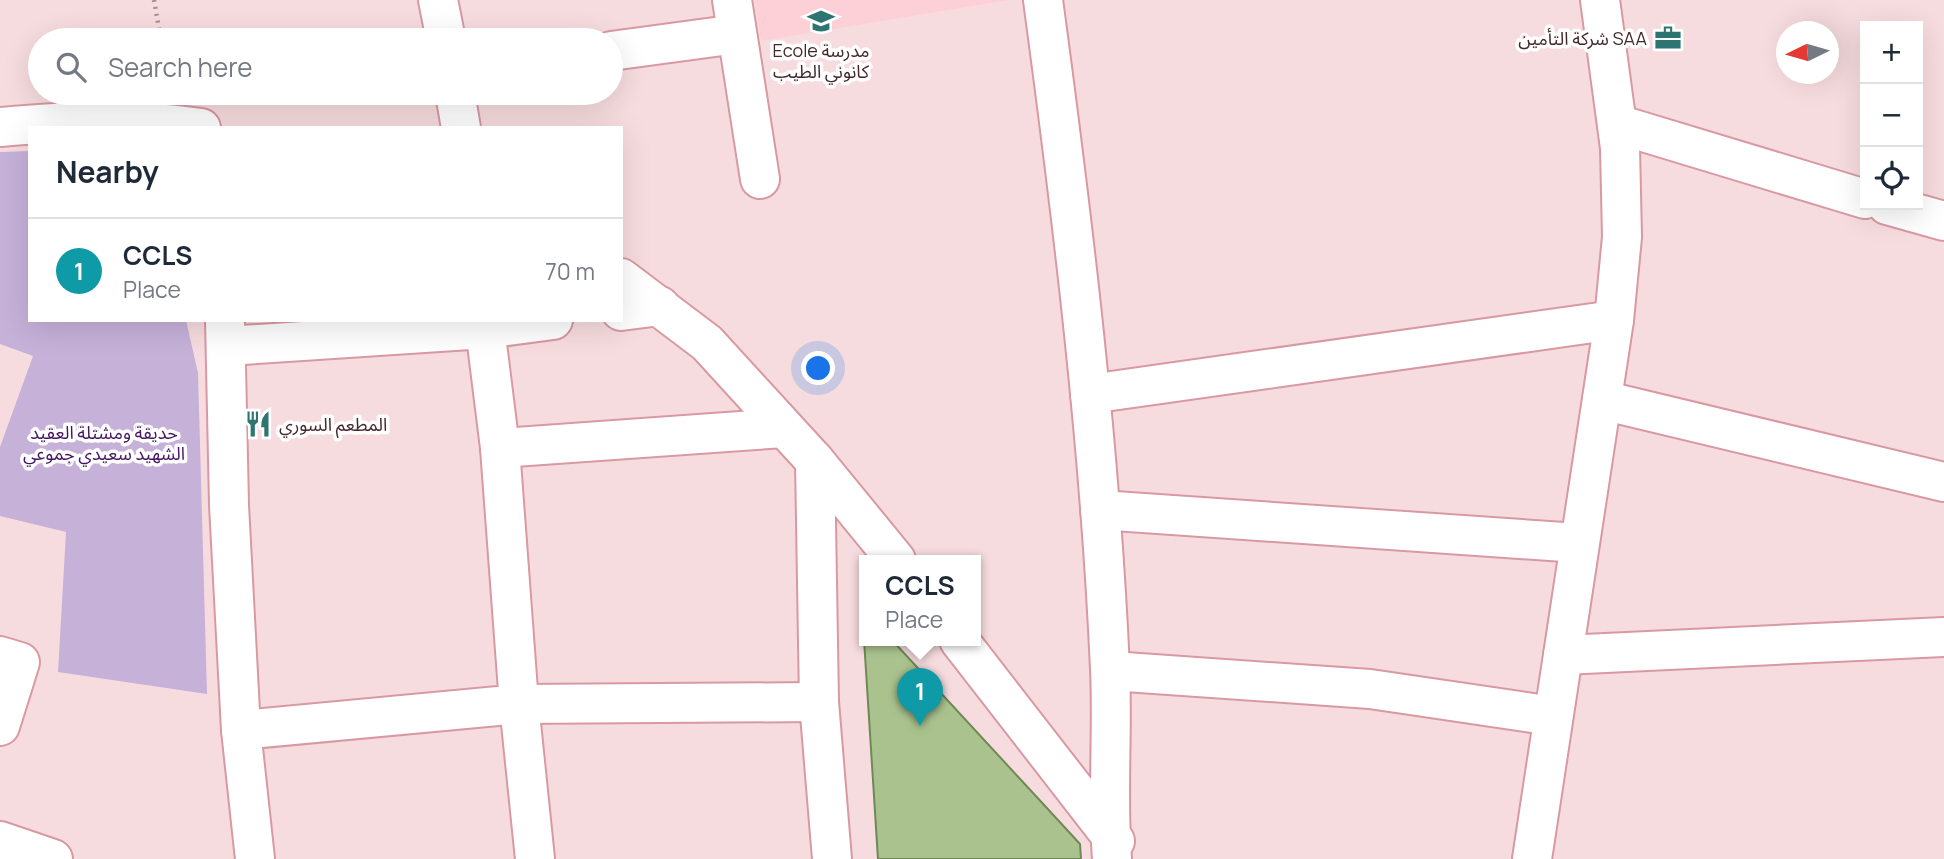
<!DOCTYPE html>
<html lang="en">
<head>
<meta charset="utf-8">
<style>
	body { margin:0; font-family:Manrope,"Noto Sans Arabic",sans-serif; background:#f6f6f7; color:#1f2937 }
	.controls { position:absolute; right:21px; top:21px; display:grid; overflow:hidden; border-radius:0px; box-shadow:0 7px 28px #0002 }
	.controls button { width:63px; height:63px; display:grid; place-items:center; padding:0; border:0; border-bottom:2px solid #e0e1e3; background:#fff; color:#1f2937; font:35px sans-serif }
	.compass { position:absolute; left:1776px; top:21px; width:63px; height:63px; border-radius:50%; background:#fff; box-shadow:0 7px 28px #0002; rotate:265deg }
	.you { position:absolute; left:819px; top:369px; width:24px; height:24px; margin:-18px; border:5px solid #fff; border-radius:50%; background:#1a73e8; box-shadow:0 0 0 10px #1a73e833 }
	.badge { display:grid; place-items:center; width:46px; height:46px; border-radius:50%; background:#2c7570; color:#fff; font-size:23px; font-weight:700 }
	.pin { position:absolute; translate:-50% -58px; filter:drop-shadow(0 2px 4px #0008) }
	.pin::after { content:''; position:absolute; top:37px; width:24px; height:21px; background:inherit; clip-path:polygon(0 0,100% 0,50% 100%) }
	.popup { position:absolute; left:859px; top:555px; width:122px; height:91px; box-sizing:border-box; display:grid; place-content:center; border-radius:0px; background:#fff; filter:drop-shadow(0 2px 5px #0005); font-size:23px; white-space:nowrap; color:#747a83 }
	.popup b { font-size:26px; color:#1f2937 }
	.popup::after { content:''; position:absolute; left:50%; top:100%; margin-left:-14px; border:14px solid transparent; border-top-color:#fff }
	.list { margin:0; padding:0; list-style:none }
	h2 { display:flex; justify-content:space-between; align-items:center; height:91px; margin:0; padding:0 28px; font-size:30px }
	h2 small { font-size:23px; font-weight:400; color:#747a83 }
	.list li { display:grid; grid-template-columns:46px 1fr auto; gap:21px; align-items:center; box-sizing:border-box; height:105px; padding:0 28px; border-top:2px solid #e0e1e3 }
	.list b { display:block; font-size:26px; white-space:nowrap }
	.list p { margin:0; font-size:23px; white-space:nowrap; color:#747a83 }
	.list em { font-size:23px; font-style:normal; color:#747a83 }
	.icon { flex:none; width:38px; height:38px; fill:none; stroke:currentColor; stroke-width:2; stroke-linecap:round; stroke-linejoin:round }
	.map { position:relative; flex:none; width:1944px; height:859px; overflow:hidden }
	.search { position:absolute; background:#fff; box-shadow:0 7px 28px #0002; left:28px; top:28px; width:595px; height:77px; display:flex; align-items:center; gap:18px; box-sizing:border-box; padding:0 24px; border-radius:38px; color:#747a83; font-size:26px }
	.panel { position:absolute; background:#fff; box-shadow:0 7px 28px #0002; left:28px; top:126px; width:595px; height:196px; border-radius:0px }
	.map>svg:first-child { display:block }
	.built { fill:#fdcfd6 }
	.green { fill:#c6b1d9 }
	.building { fill:#aac38e; stroke:#708856; stroke-width:2 }
	.lines { fill:none; stroke-linecap:round; stroke-linejoin:round }
	.minor-casing { stroke:#d999a3; stroke-width:42 }
	.tertiary-casing { stroke:#d999a3; stroke-width:42 }
	.path { stroke:#a98e92; stroke-width:4.5; stroke-dasharray:2 5; stroke-linecap:butt }
	.minor { stroke:#fff; stroke-width:38 }
	.tertiary { stroke:#fff; stroke-width:38 }
	.labels { text-anchor:middle; dominant-baseline:central; stroke-width:7; stroke-linejoin:round; paint-order:stroke }
	.poi-label { font-size:18px; fill:#43292d; stroke:#fff; text-anchor:end }
	.park-label { font-size:18px; fill:#43165f; stroke:#fff }
</style>
</head>
<body>
<div class="map">
<svg width="1944" height="859" viewBox="0 0 1944 859">
	<rect width="100%" height="100%" fill="#f7dcdf"/>
	<polygon class="built" points="755,0 1009,0 761,41"/>
	<polygon class="green" points="30,151 30,320 186,320 198,373 207,694 58,672 66,532 0,516 0,447 33,356 0,344 0,152"/>
	<polygon class="building" points="862,608 864,610 864,640 892,640 1080,844 1081,859 878,859"/>
	<g class="lines">
		<g class="minor-casing">
			<g id="minor">
				<polyline points="438,0 446,40"/>
				<polyline points="732,0 760,179"/>
				<polyline points="611,51 737,34"/>
				<polyline points="455,93 461,128"/>
				<polyline points="1617,124 1865,199"/>
				<polyline points="1887,205 1944,221"/>
				<polyline points="621,311 660,306"/>
				<polyline points="225,320 229,505 241,730 255,859"/>
				<polyline points="484,320 500,448 519,704 535,859"/>
				<polyline points="227,346 485,329 553,320"/>
				<polyline points="1090,394 1614,320"/>
				<polyline points="1602,400 1944,482"/>
				<polyline points="500,448 784,428"/>
				<polyline points="1100,510 1579,543"/>
				<polyline points="1563,655 1944,637"/>
				<polyline points="0,656 20,662 0,726"/>
				<polyline points="1111,671 1370,689 1553,716"/>
				<polyline points="241,730 519,704 819,702"/>
				<polyline points="0,841 53,859"/>
				<polyline points="1532,859 1614,320 1622,237 1620,148 1600,0"/>
			</g>
		</g>
		<g class="tertiary-casing">
			<g id="tertiary">
				<path d="M1043 0C1073 222 1100 445 1110 669 1113 732 1107 796 1112 859"/>
				<path d="M0 127C67 121 135 118 201 128"/>
				<polyline points="621,278 707,343 815,461 896,560"/>
				<polyline points="815,461 819,702 832,859"/>
				<polyline points="959,640 1115,841"/>
			</g>
		</g>
		<polyline class="path" points="154,0 161,40"/>
		<use href="#minor" class="minor"/>
		<use href="#tertiary" class="tertiary"/>
	</g>
	<defs>
		<g id="school-bare" transform="scale(2.1)"><path d="M0-5L7-2L0 1L-7-2ZM-4 1L0 2.5L4 1V4Q0 6-4 4Z" fill="#2c7570" stroke="#fff" stroke-width="2.5" paint-order="stroke"/></g>
		<g id="office-bare" transform="scale(2.1)"><path d="M-6-3h4V-5.5h4V-3h4V5H-6ZM-1-4.5V-3h2v-1.5ZM-6 0V1H6V0Z" fill="#2c7570" stroke="#fff" stroke-width="2.5" paint-order="stroke"/></g>
		<g id="restaurant-bare" transform="scale(2.1)"><path d="M-5-6h1v4h1v-4h1v4h1v-4h1v5L-1.5 .5V6h-2V.5L-5-1ZM5-6V6H3V1.5H1.5Q1.5-4 5-6Z" fill="#2c7570" stroke="#fff" stroke-width="2.5" paint-order="stroke"/></g>
	</defs>
	<g fill-rule="evenodd">
		<use href="#school-bare" x="821" y="21"/>
		<use href="#office-bare" x="1668" y="38"/>
		<use href="#restaurant-bare" x="258" y="424"/>
	</g>
	<g class="labels">
		<g class="poi-label">
			<text x="1647" y="38">شركة التأمين SAA</text>
			<text x="821" y="50" text-anchor="middle">Ecole مدرسة<tspan x="821" dy="21">كانوني الطيب</tspan></text>
			<text x="279" y="424" text-anchor="start">المطعم السوري</text>
		</g>
		<g class="park-label">
			<text x="104" y="432">حديقة ومشتلة العقيد<tspan x="104" dy="21">الشهيد سعيدي جموعي</tspan></text>
		</g>
	</g>
</svg>
<div class="controls">
<button>+</button>
<button>−</button>
<button><svg class="icon" aria-label="locate" viewBox="0 0 24 24"><circle cx="12" cy="12" r="6"/><path d="M12 2v4M12 18v4M2 12h4M18 12h4"/></svg></button>
</div>
<svg class="compass" viewBox="-18 -18 36 36"><path d="M0-13l5 13h-10z" fill="#e53935"/><path d="M0 13l5-13h-10z" fill="#747a83"/></svg>
<div class="you"></div>
<div class="pin badge" style="left:920px;top:726px;background:#0f9aa8">1</div>
<div class="popup"><b>CCLS</b>Place</div>
<div class="search"><svg class="icon" aria-label="search" viewBox="0 0 24 24"><circle cx="10" cy="10" r="6"/><path d="M15 15l6 6"/></svg>Search here</div>
<section class="panel">
<h2>Nearby<small></small></h2>
<ul class="list">
<li><span class="badge" style="background:#0f9aa8">1</span><div><b>CCLS</b><p>Place</p></div><em>70 m</em></li>
</ul>
</section>
</div>
</body>
</html>
